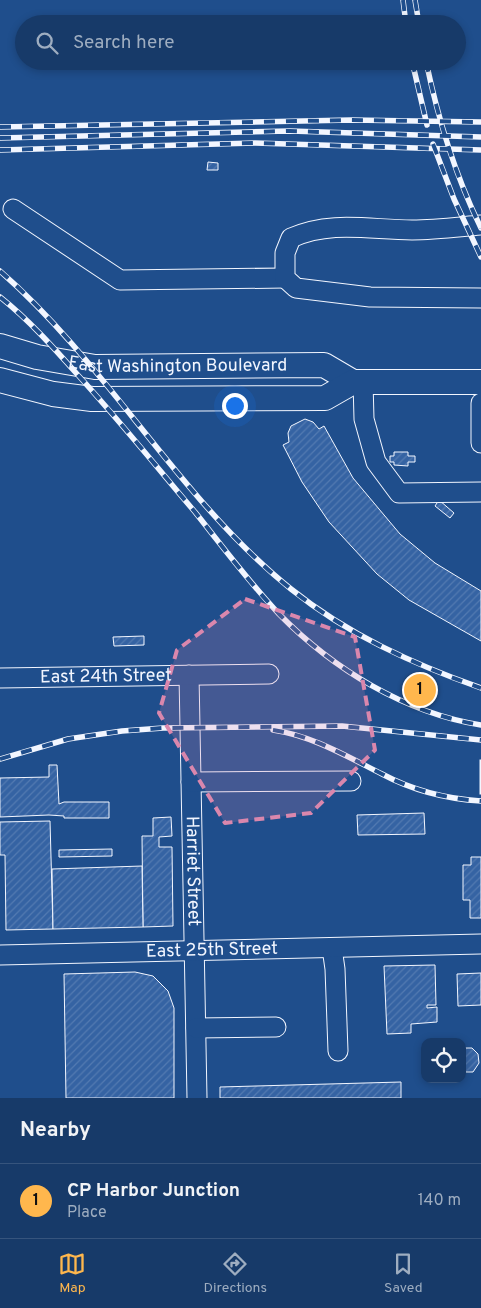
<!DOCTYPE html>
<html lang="en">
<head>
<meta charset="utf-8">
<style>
	body { margin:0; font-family:Overpass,sans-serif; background:#244571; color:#f1f3f6 }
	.controls { position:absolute; right:15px; bottom:15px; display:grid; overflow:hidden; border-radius:10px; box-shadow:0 2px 8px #0003 }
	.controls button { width:45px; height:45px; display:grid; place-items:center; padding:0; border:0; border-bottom:1px solid #36547d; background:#173a69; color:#f1f3f6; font:25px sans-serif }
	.you { position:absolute; left:234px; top:405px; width:18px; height:18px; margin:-12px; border:4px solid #fff; border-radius:50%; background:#1a73e8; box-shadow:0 0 0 8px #1a73e833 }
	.badge { display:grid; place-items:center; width:32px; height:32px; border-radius:50%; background:#ffb74d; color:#111; font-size:16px; font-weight:700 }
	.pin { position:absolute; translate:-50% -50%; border:2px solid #fff; box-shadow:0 1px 5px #0006 }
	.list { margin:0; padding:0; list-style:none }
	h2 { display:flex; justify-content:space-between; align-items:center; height:65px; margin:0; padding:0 20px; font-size:21px }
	h2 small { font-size:16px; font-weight:400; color:#9eadc0 }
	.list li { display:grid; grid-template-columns:32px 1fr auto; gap:15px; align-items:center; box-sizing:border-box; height:75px; padding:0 20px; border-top:1px solid #36547d }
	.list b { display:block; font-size:19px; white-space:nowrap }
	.list p { margin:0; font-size:16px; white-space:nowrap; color:#9eadc0 }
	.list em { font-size:16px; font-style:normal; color:#9eadc0 }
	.icon { flex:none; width:28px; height:28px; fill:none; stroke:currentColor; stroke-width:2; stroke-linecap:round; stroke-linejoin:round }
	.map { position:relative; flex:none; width:481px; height:1098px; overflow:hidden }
	.search { position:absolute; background:#173a69; box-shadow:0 2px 8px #0003; left:15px; right:15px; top:15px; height:55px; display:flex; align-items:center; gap:12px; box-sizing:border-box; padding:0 18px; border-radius:28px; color:#9eadc0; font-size:19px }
	.sheet { height:140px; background:#173a69 }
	nav { display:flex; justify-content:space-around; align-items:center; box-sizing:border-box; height:70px; border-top:1px solid #36547d; background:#173a69; font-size:14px; color:#9eadc0 }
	nav a { display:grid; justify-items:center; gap:2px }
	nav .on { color:#ffb74d }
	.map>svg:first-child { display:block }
	.building { fill:url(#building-hatch); stroke:#f2f6ff }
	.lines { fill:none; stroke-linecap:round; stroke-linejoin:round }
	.minor-casing { stroke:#f2f6ff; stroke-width:21 }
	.major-casing { stroke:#f2f6ff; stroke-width:26 }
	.minor { stroke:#1f4e8c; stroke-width:19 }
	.major { stroke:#1f4e8c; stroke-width:24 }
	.rail-casing { stroke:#f2f6ff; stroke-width:5.5 }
	.rail { stroke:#1f4e8c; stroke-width:4; stroke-dasharray:11; stroke-linecap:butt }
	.marked { fill:#da87ad; fill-opacity:0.2; stroke:#da87ad; stroke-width:4; stroke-dasharray:10 6; stroke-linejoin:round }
	.labels { text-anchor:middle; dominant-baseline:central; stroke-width:4; stroke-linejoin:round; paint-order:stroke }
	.street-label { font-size:18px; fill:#f2f6ff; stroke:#1f4e8c }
</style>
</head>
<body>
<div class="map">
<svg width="481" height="1098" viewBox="0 0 481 1098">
	<defs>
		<pattern id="building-hatch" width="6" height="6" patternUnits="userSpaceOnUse" patternTransform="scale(1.25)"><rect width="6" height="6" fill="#3563a3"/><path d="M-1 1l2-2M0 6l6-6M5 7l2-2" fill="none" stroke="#537ab1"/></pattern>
	</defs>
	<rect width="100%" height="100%" fill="#1f4e8c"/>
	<g class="building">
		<polygon points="208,162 218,163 218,170 207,170"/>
		<polygon points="305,419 313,422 319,429 324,426 353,478 400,534 435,563 481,591 481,641 409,600 377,574 329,522 302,482 283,445 289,442 288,433 291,426"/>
		<polygon points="394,452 408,452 408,456 415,456 415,462 408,462 408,466 394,465 394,462 390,462 390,456 394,456"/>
		<polygon points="439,500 454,513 450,518 435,506"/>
		<polygon points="144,636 144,645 114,646 113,637"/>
		<polygon points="418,685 425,688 423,694 415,691"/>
		<rect x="480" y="760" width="1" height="34"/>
		<polygon points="49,765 57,765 59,804 64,802 109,802 109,818 64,818 64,816 49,815 0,817 0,778 49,777"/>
		<polygon points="424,813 425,834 358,835 357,815"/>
		<polygon points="171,817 172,836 159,837 159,847 172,847 173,926 143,927 142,836 153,836 153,818"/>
		<polygon points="50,821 53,929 6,930 5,855 0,855 0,822"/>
		<polygon points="112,849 112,856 59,857 59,850"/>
		<polygon points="471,857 481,857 481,918 470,918 470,900 463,900 463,865 471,865"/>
		<polygon points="142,866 143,927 53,929 52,869"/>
		<polygon points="435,965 436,1005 427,1005 427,1008 437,1007 437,1022 411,1024 411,1033 387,1034 384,966"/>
		<polygon points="135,972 153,976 168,991 174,1008 174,1098 66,1098 64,974"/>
		<polygon points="481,973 481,1005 458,1006 457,974"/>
		<polygon points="462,1048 472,1048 478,1054 479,1063 473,1072 462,1072"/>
		<polygon points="401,1082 401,1098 220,1098 220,1087"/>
	</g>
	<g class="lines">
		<g class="minor-casing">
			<g id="minor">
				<polyline points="13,209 120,280 285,278"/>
				<path d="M481 225C458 227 435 230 412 230 371 230 331 220 291 238L285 253V278L296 288 370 297 481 298"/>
				<polyline points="363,382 364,419 376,462 399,493 481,492"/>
				<polyline points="481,403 481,443"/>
				<path id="s1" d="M189 675 197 1098"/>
				<path id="s2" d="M0 678 269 674"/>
				<polyline points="191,782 351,781"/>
				<polyline points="332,948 335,969 338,1051"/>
				<path id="s3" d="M0 955 481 944"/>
				<polyline points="196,1028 276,1027"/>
			</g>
		</g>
		<g class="major-casing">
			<g id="major">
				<path id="s4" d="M0 346 37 357 95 367 324 365 353 382"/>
				<polyline points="0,380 53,394 92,399 325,398 353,382 481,382"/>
			</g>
		</g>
		<use href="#minor" class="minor"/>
		<use href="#major" class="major"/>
		<g class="rail-casing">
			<g id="rail">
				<polyline points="403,0 406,24"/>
				<polyline points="415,0 419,24"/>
				<polyline points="412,61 427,125"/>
				<path d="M426 61C438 119 455 175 481 228"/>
				<polyline points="0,127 351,120 481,122"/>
				<polyline points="0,138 290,131 481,137"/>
				<polyline points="433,144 454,199 481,257"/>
				<polyline points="0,150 255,143 481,150"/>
				<path d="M0 271C109 366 178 498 291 589 347 634 413 664 481 688"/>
				<path d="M0 297C29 320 53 347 77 374 118 419 156 466 195 512 222 546 249 582 279 614 333 669 405 713 481 725"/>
				<path d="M273 730C313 736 346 756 382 774 412 790 447 799 481 801"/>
				<polyline points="0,759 68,739 122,731 163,728 342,726 481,740"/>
			</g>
		</g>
		<use href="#rail" class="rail"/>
	</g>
	<path class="marked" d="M245 599 355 637 375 750 311 813 225 823 159 713 177 650Z"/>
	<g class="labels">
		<g class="street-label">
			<text stroke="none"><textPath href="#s4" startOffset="180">East Washington Boulevard</textPath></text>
			<text stroke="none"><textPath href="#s2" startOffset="106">East 24th Street</textPath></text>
			<text stroke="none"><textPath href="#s1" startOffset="196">Harriet Street</textPath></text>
			<text stroke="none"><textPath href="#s3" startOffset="212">East 25th Street</textPath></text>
		</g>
	</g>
</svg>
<div class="controls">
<button><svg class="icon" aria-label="locate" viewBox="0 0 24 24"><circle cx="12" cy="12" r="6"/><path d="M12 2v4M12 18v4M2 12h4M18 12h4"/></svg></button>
</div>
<div class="you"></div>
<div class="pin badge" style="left:420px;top:690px">1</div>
<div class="search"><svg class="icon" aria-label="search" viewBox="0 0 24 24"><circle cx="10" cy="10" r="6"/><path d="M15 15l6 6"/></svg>Search here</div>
</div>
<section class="sheet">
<h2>Nearby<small></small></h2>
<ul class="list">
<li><span class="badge">1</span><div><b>CP Harbor Junction</b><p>Place</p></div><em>140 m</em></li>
</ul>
</section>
<nav>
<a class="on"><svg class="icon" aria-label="map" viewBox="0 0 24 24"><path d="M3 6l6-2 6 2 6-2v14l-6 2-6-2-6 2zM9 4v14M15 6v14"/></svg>Map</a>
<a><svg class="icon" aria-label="directions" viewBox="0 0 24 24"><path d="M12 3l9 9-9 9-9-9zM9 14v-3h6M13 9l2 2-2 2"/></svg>Directions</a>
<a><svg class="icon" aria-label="saved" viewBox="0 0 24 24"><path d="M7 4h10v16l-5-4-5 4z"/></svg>Saved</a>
</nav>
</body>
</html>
